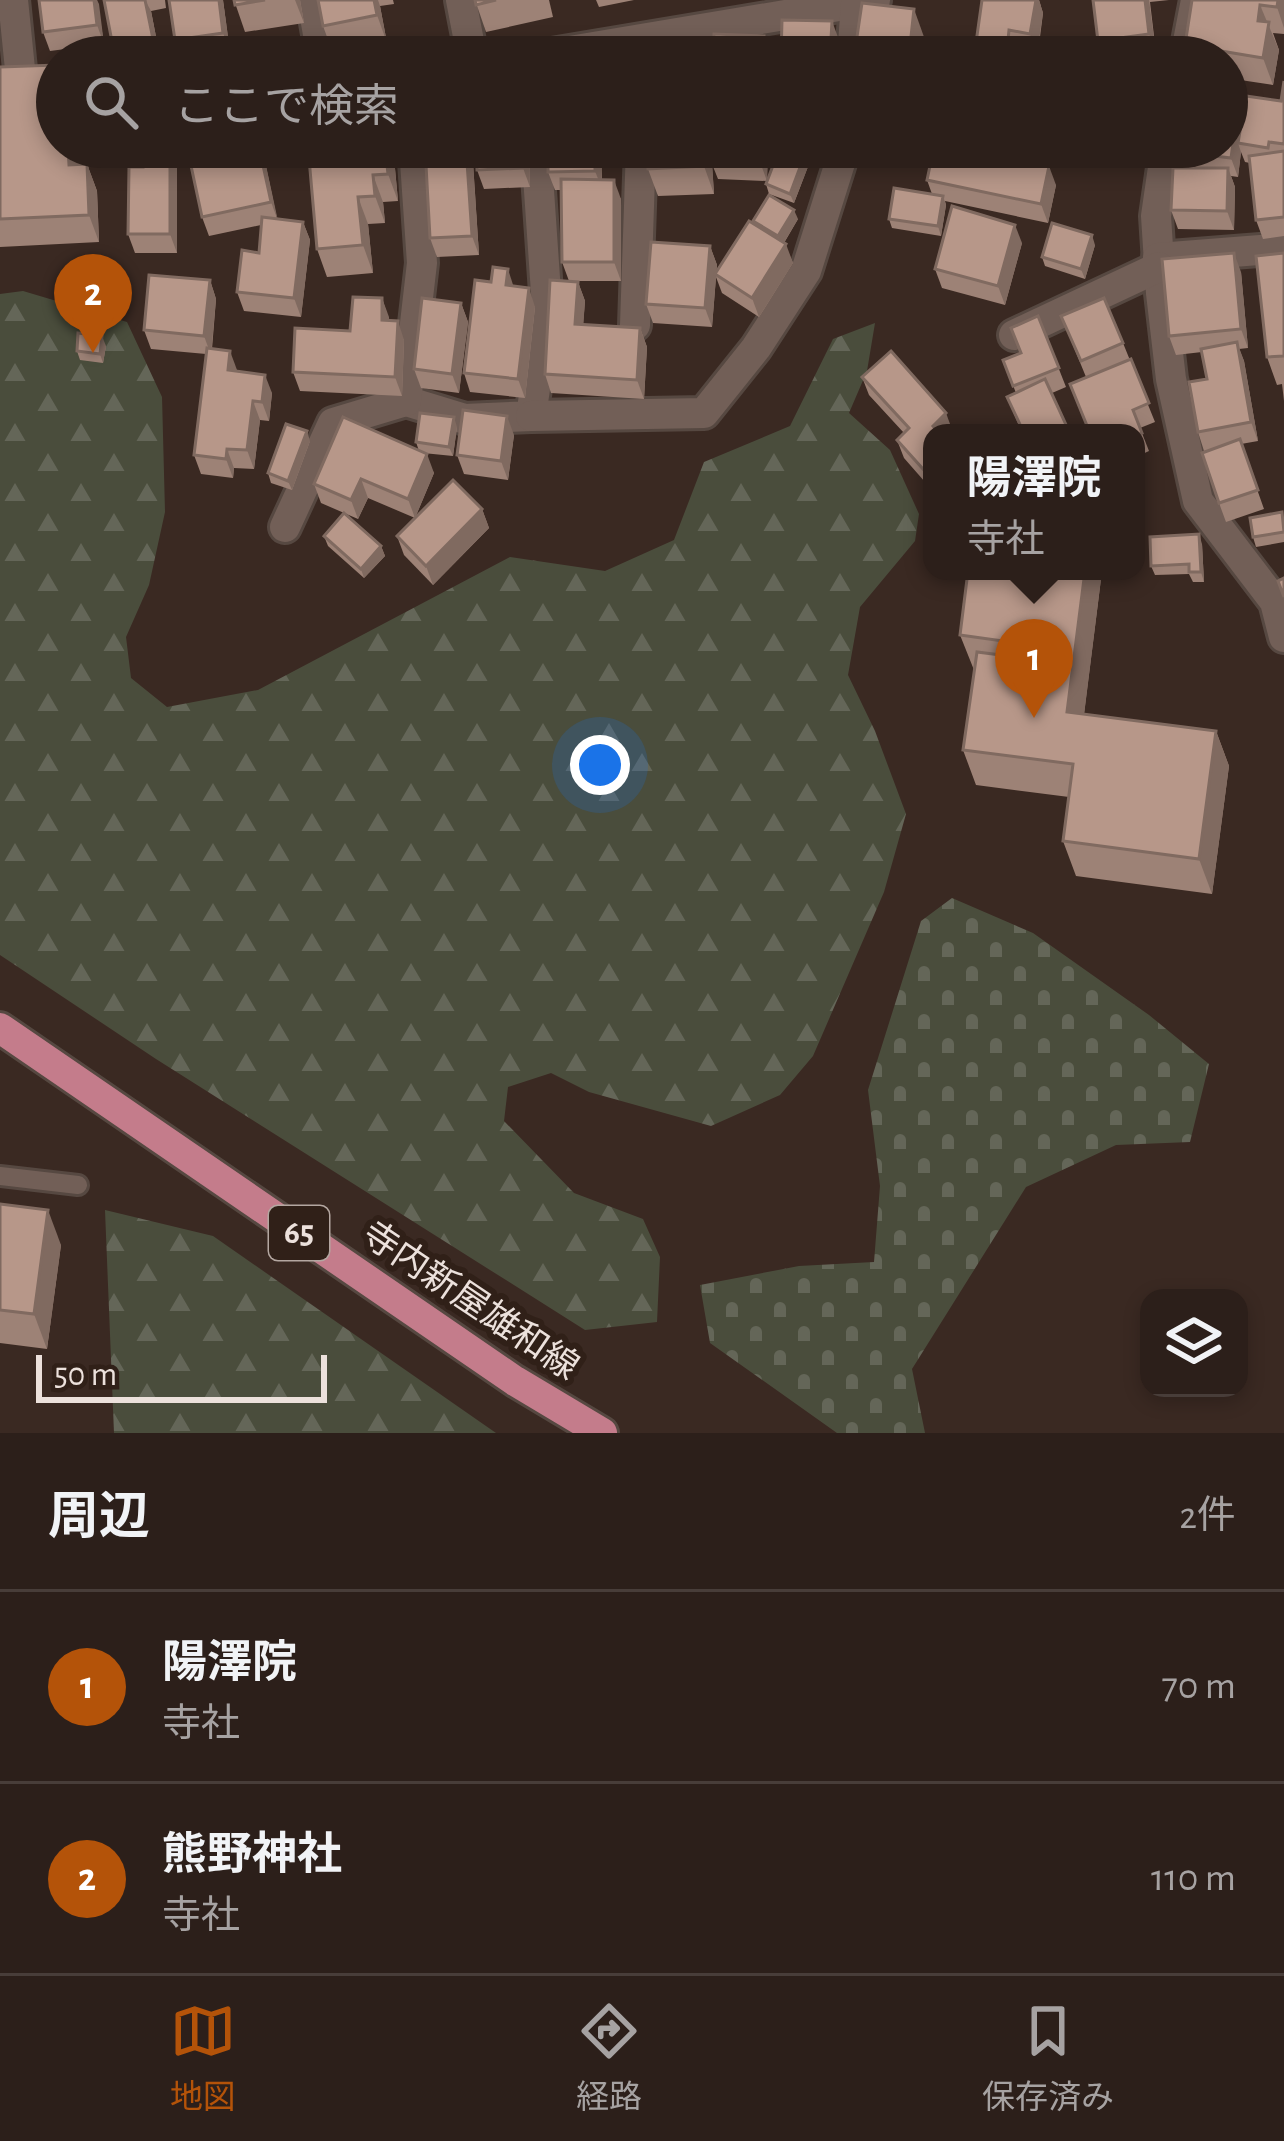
<!DOCTYPE html>
<html lang="ja">
<head>
<meta charset="utf-8">
<style>
	body { margin:0; font-family:"Alegreya Sans","Noto Sans JP",sans-serif; background:#382c27; color:#f1f3f6 }
	.controls { position:absolute; right:36px; bottom:36px; display:grid; overflow:hidden; border-radius:24px; box-shadow:0 6px 18px #0003 }
	.controls button { width:108px; height:108px; display:grid; place-items:center; padding:0; border:0; border-bottom:3px solid #483d39; background:#2c1f1a; color:#f1f3f6; font:60px sans-serif }
	.scale { position:absolute; left:36px; bottom:30px; width:291px; box-sizing:border-box; padding-left:12px; border:6px solid #ece1dc; border-top:0; font-size:33px; line-height:42px; white-space:nowrap; color:#ece1dc; -webkit-text-stroke:9px #302018; paint-order:stroke }
	.you { position:absolute; left:600px; top:765px; width:42px; height:42px; margin:-30px; border:9px solid #fff; border-radius:50%; background:#1a73e8; box-shadow:0 0 0 18px #1a73e833 }
	.badge { display:grid; place-items:center; width:78px; height:78px; border-radius:50%; background:#b45309; color:#fff; font-size:39px; font-weight:700 }
	.pin { position:absolute; translate:-50% -99px; filter:drop-shadow(0 3px 6px #0008) }
	.pin::after { content:''; position:absolute; top:63px; width:42px; height:36px; background:inherit; clip-path:polygon(0 0,100% 0,50% 100%) }
	.popup { position:absolute; left:923px; top:424px; width:222px; height:156px; box-sizing:border-box; display:grid; place-content:center; border-radius:24px; background:#2c1f1a; filter:drop-shadow(0 3px 9px #0005); font-size:39px; white-space:nowrap; color:#a6a2a2 }
	.popup b { font-size:45px; color:#f1f3f6 }
	.popup::after { content:''; position:absolute; left:50%; top:100%; margin-left:-24px; border:24px solid transparent; border-top-color:#2c1f1a }
	.list { margin:0; padding:0; list-style:none }
	h2 { display:flex; justify-content:space-between; align-items:center; height:156px; margin:0; padding:0 48px; font-size:51px }
	h2 small { font-size:39px; font-weight:400; color:#a6a2a2 }
	.list li { display:grid; grid-template-columns:78px 1fr auto; gap:36px; align-items:center; box-sizing:border-box; height:192px; padding:0 48px; border-top:3px solid #483d39 }
	.list b { display:block; font-size:45px; white-space:nowrap }
	.list p { margin:0; font-size:39px; white-space:nowrap; color:#a6a2a2 }
	.list em { font-size:39px; font-style:normal; color:#a6a2a2 }
	.icon { flex:none; width:66px; height:66px; fill:none; stroke:currentColor; stroke-width:2; stroke-linecap:round; stroke-linejoin:round }
	.map { position:relative; flex:none; width:1284px; height:1433px; overflow:hidden }
	.search { position:absolute; background:#2c1f1a; box-shadow:0 6px 18px #0003; left:36px; right:36px; top:36px; height:132px; display:flex; align-items:center; gap:30px; box-sizing:border-box; padding:0 42px; border-radius:66px; color:#a6a2a2; font-size:45px }
	.sheet { height:540px; background:#2c1f1a }
	nav { display:flex; justify-content:space-around; align-items:center; box-sizing:border-box; height:168px; border-top:3px solid #483d39; background:#2c1f1a; font-size:33px; color:#a6a2a2 }
	nav a { display:grid; justify-items:center; gap:6px }
	nav .on { color:#b45309 }
	.map>svg:first-child { display:block }
	.forest { fill:url(#forest-firs) }
	.cemetery { fill:url(#cemetery-stones) }
	.lines { fill:none; stroke-linecap:round; stroke-linejoin:round }
	.service-casing { stroke:#564841; stroke-width:24 }
	.minor-casing { stroke:#564841; stroke-width:36 }
	.primary-casing { stroke:#564841; stroke-width:36 }
	.service { stroke:#725f57; stroke-width:18 }
	.minor { stroke:#725f57; stroke-width:30 }
	.primary { stroke:#c47c8b; stroke-width:30 }
	.wall { fill:#9d8276 }
	.shaded-wall { fill:#806a60 }
	.building { fill:#b79789; stroke:#806a60; stroke-width:3 }
	.labels { text-anchor:middle; dominant-baseline:central; stroke-width:12; stroke-linejoin:round; paint-order:stroke }
	.shield { fill:#302018; stroke:#b4a7a1; stroke-width:3 }
	.shield-label { font-size:33px; font-weight:bold; fill:#ece1dc }
	.street-label { font-size:36px; fill:#ece1dc; stroke:#302018 }
</style>
</head>
<body>
<div class="map">
<svg width="1284" height="1433" viewBox="0 0 1284 1433">
	<defs>
		<pattern id="forest-firs" width="22" height="20" patternUnits="userSpaceOnUse" patternTransform="scale(3)"><rect width="22" height="20" fill="#4a4d3c"/><path d="M5 1l3.5 6h-7zM16 11l3.5 6h-7z" fill="#646658"/></pattern>
		<pattern id="cemetery-stones" width="16" height="16" patternUnits="userSpaceOnUse" patternTransform="scale(3)"><rect width="16" height="16" fill="#4a4d3c"/><path d="M2 7V4a2 2 0 0 1 4 0v3zM10 15v-3a2 2 0 0 1 4 0v3z" fill="#646658"/></pattern>
	</defs>
	<rect width="100%" height="100%" fill="#3a2922"/>
	<g class="forest">
		<polygon points="23,291 127,322 162,397 165,512 149,585 126,637 131,678 167,707 258,690 510,557 605,571 674,540 704,462 790,426 833,339 875,323 867,371 849,413 890,450 919,514 915,541 860,607 848,675 875,731 906,814 884,892 813,1056 780,1095 711,1126 589,1092 551,1073 508,1087 504,1121 574,1193 643,1219 660,1257 657,1322 585,1330 156,1059 0,955 0,294"/>
		<polygon points="105,1210 213,1236 496,1433 114,1433"/>
	</g>
	<polygon class="cemetery" points="952,898 1033,933 1149,1015 1209,1064 1190,1142 1116,1145 1026,1187 912,1369 925,1433 837,1433 710,1343 700,1285 799,1266 874,1262 880,1186 868,1090 921,921"/>
	<g class="lines">
		<g class="service-casing">
			<polyline id="service" points="0,1176 78,1185"/>
		</g>
		<g class="minor-casing">
			<g id="minor">
				<polyline points="13,0 20,69"/>
				<polyline points="312,0 322,57"/>
				<polyline points="461,0 472,57"/>
				<polyline points="534,57 875,0"/>
				<polyline points="852,57 856,3"/>
				<polyline points="1185,57 1196,0"/>
				<polyline points="1166,147 1156,216 1161,293 1171,379 1198,501 1275,602 1284,637"/>
				<polyline points="1158,258 1284,248"/>
				<polyline points="635,325 641,147"/>
				<polyline points="1014,335 1159,267"/>
				<polyline points="406,401 465,419 531,416 547,307 536,147"/>
				<polyline points="531,416 704,413 756,348 806,271 845,147"/>
				<polyline points="285,527 333,423 406,401 422,263 414,147"/>
			</g>
		</g>
		<g class="primary-casing">
			<polyline id="primary" points="0,1028 515,1381 602,1433"/>
		</g>
		<use href="#service" class="service"/>
		<use href="#minor" class="minor"/>
		<use href="#primary" class="primary"/>
	</g>
	<g class="wall">
		<polygon points="39,0 97,0 104,44 50,51 43,32"/>
		<polygon points="104,0 165,0 166,8 151,11 160,57 116,57"/>
		<polygon points="223,0 230,52 181,57 175,40"/>
		<polygon points="234,0 300,0 304,23 245,32"/>
		<polygon points="318,0 393,0 394,4 380,6 387,43 333,53 323,26"/>
		<polygon points="475,0 549,0 553,17 486,32"/>
		<polygon points="596,0 634,0 599,7"/>
		<polygon points="982,0 1039,0 1043,13 1039,45 974,57"/>
		<polygon points="1093,0 1169,0 1150,2 1156,53 1125,57 1104,57 1098,41"/>
		<polygon points="1192,0 1284,0 1284,34 1273,33 1279,50 1273,85 1227,78 1227,57 1189,57 1185,45"/>
		<polygon points="0,67 57,147 77,147 78,164 87,164 97,191 99,242 0,247"/>
		<polygon points="1284,81 1284,236 1263,239 1256,220 1250,163 1245,162 1241,152 1238,177 1231,176 1235,187 1234,230 1178,229 1171,210 1196,168 1190,153 1232,125 1239,140 1281,101"/>
		<polygon points="262,147 277,219 303,222 310,240 301,317 244,311 237,292 259,253 261,225 209,236 202,217"/>
		<polygon points="308,147 393,147 398,201 383,202 385,223 368,224 373,273 327,277 317,249"/>
		<polygon points="472,147 479,255 437,257 430,238"/>
		<polygon points="476,147 529,147 530,187 484,189 477,170"/>
		<polygon points="601,147 602,180 621,199 621,281 569,281 562,262 561,190 555,190 548,172"/>
		<polygon points="647,147 768,147 767,180 805,154 809,164 794,203 769,194 766,184 767,181 718,179 712,164 714,194 658,196 648,169"/>
		<polygon points="934,147 1006,147 1004,157 1056,185 1048,223 945,201 946,205 941,236 892,228 889,219 932,194 927,180"/>
		<polygon points="170,149 177,168 177,253 135,253 128,234 143,167"/>
		<polygon points="798,219 784,243 793,263 759,317 722,293 716,277 712,327 653,323 646,304 710,246 717,265 716,273 754,223"/>
		<polygon points="1022,243 1005,305 942,288 935,269"/>
		<polygon points="1095,245 1085,279 1045,266 1042,257"/>
		<polygon points="1284,253 1284,401 1282,384 1277,385 1267,357"/>
		<polygon points="1241,272 1248,348 1239,349 1244,361 1258,441 1241,444 1264,509 1226,522 1219,503 1210,450 1204,451 1198,432 1207,379 1202,352 1176,355 1169,336"/>
		<polygon points="210,280 216,299 212,349 237,371 272,393 269,421 260,420 254,469 234,468 233,478 201,474 194,455 206,354 151,349 144,330"/>
		<polygon points="491,282 514,286 535,307 525,398 470,392 464,373"/>
		<polygon points="578,282 585,301 583,325 640,328 647,347 644,399 551,393 545,374"/>
		<polygon points="382,298 389,320 404,340 402,396 300,391 293,372 350,331"/>
		<polygon points="461,303 468,322 459,393 421,388 414,369"/>
		<polygon points="1038,316 1066,387 1052,393 1070,433 1022,433 1007,397 1016,393 1003,360 1020,353"/>
		<polygon points="1061,316 1123,343 1155,422 1140,428 1149,451 1136,457 1136,433 1086,377"/>
		<polygon points="106,346 103,363 80,360 77,351"/>
		<polygon points="862,377 953,432 932,433 932,490 904,458 897,440 904,433 869,395"/>
		<polygon points="457,427 453,456 423,453 434,473 415,518 368,498 358,519 321,503 314,484 419,451 416,442"/>
		<polygon points="514,435 508,480 464,474 457,455"/>
		<polygon points="310,441 292,490 271,483 268,473"/>
		<polygon points="482,509 489,528 433,585 404,555 397,536"/>
		<polygon points="1284,518 1284,542 1256,547 1253,537"/>
		<polygon points="324,536 381,546 385,556 364,578 328,546"/>
		<polygon points="1202,544 1204,582 1193,582 1189,574 1155,575 1151,566"/>
		<polygon points="1102,571 1084,714 1216,731 1229,766 1212,894 1076,876 1063,841 1069,797 976,785 963,750 974,670 960,635"/>
		<polygon points="0,1204 61,1245 47,1349 0,1343"/>
	</g>
	<g class="shaded-wall">
		<polygon points="94,0 97,0 99,4 104,44 97,25"/>
		<polygon points="145,0 151,11 160,57 154,44"/>
		<polygon points="219,0 223,0 230,52 223,33"/>
		<polygon points="295,0 300,0 304,23"/>
		<polygon points="374,0 378,0 380,6 387,43 377,15"/>
		<polygon points="1036,0 1039,0 1043,13 1037,53 1030,34"/>
		<polygon points="1145,0 1149,0 1156,53 1149,34"/>
		<polygon points="1278,0 1284,0 1284,28 1277,7"/>
		<polygon points="1260,5 1279,50 1273,85 1263,58 1258,21"/>
		<polygon points="914,9 924,37 922,57 910,46"/>
		<polygon points="832,21 839,40 838,57 830,57"/>
		<polygon points="764,36 771,55 770,57 763,57"/>
		<polygon points="1227,112 1232,125 1234,139 1235,129 1240,143 1238,143 1241,152 1238,177 1231,158"/>
		<polygon points="68,147 77,147 79,192 69,165"/>
		<polygon points="259,147 262,147 278,221 271,202"/>
		<polygon points="385,147 393,147 398,201 388,174"/>
		<polygon points="466,147 472,147 479,255 472,236"/>
		<polygon points="522,147 529,147 530,187 523,168"/>
		<polygon points="595,147 601,147 602,189 595,171"/>
		<polygon points="703,147 711,147 714,194 704,166"/>
		<polygon points="761,147 768,147 767,181 760,162"/>
		<polygon points="995,147 1006,147 1000,174 993,155"/>
		<polygon points="170,149 177,168 177,253 170,234"/>
		<polygon points="805,154 809,164 794,203 790,194"/>
		<polygon points="87,164 97,191 99,242 89,215"/>
		<polygon points="1049,166 1056,185 1048,223 1041,204"/>
		<polygon points="1228,168 1235,187 1234,230 1227,211"/>
		<polygon points="373,175 383,202 385,223 375,196"/>
		<polygon points="614,180 621,199 621,281 614,262"/>
		<polygon points="943,196 946,205 941,236 938,226"/>
		<polygon points="358,197 368,224 373,273 363,245"/>
		<polygon points="794,210 798,219 782,246 778,236"/>
		<polygon points="303,222 310,240 301,317 294,298"/>
		<polygon points="1015,225 1022,243 1005,305 998,286"/>
		<polygon points="1092,235 1095,245 1085,279 1081,269"/>
		<polygon points="786,244 793,263 759,317 752,298"/>
		<polygon points="710,246 717,265 712,327 705,308"/>
		<polygon points="1234,253 1241,272 1248,348 1241,329"/>
		<polygon points="508,269 514,288 506,285"/>
		<polygon points="210,280 216,299 211,355 204,336"/>
		<polygon points="578,282 585,301 582,343 575,324"/>
		<polygon points="529,288 535,307 525,398 518,379"/>
		<polygon points="382,298 389,317 389,339 382,320"/>
		<polygon points="461,303 468,322 459,393 452,374"/>
		<polygon points="398,321 404,340 402,396 395,377"/>
		<polygon points="640,328 647,347 644,399 637,380"/>
		<polygon points="102,336 106,346 103,363 100,354"/>
		<polygon points="1237,342 1244,361 1258,441 1251,422"/>
		<polygon points="230,351 237,370 235,389 228,370"/>
		<polygon points="265,375 272,393 269,421 262,402"/>
		<polygon points="253,401 260,420 254,469 247,450"/>
		<polygon points="946,413 953,432 935,433 933,426"/>
		<polygon points="507,416 514,435 508,480 501,461"/>
		<polygon points="454,417 457,427 453,456 449,447"/>
		<polygon points="307,431 310,441 292,490 288,481"/>
		<polygon points="227,449 234,468 233,478 226,459"/>
		<polygon points="427,454 434,473 415,518 408,499"/>
		<polygon points="361,479 368,498 358,519 351,500"/>
		<polygon points="482,509 489,528 433,585 426,566"/>
		<polygon points="1199,534 1202,544 1204,582 1201,572"/>
		<polygon points="381,546 385,556 364,578 361,569"/>
		<polygon points="1085,571 1102,571 1080,747 1067,712"/>
		<polygon points="1216,731 1229,766 1212,894 1199,859"/>
		<polygon points="48,1210 61,1245 47,1349 34,1314"/>
	</g>
	<g class="building">
		<polygon points="39,0 94,0 97,25 43,32"/>
		<polygon points="104,0 145,0 154,44 114,52"/>
		<polygon points="169,0 219,0 223,33 175,40"/>
		<polygon points="234,0 265,0 235,5"/>
		<polygon points="318,0 374,0 377,15 323,26"/>
		<polygon points="475,0 496,0 476,5"/>
		<polygon points="982,0 1036,0 1030,34 1009,30 1008,40 1042,45 1040,57 974,57"/>
		<polygon points="1093,0 1145,0 1149,34 1098,41"/>
		<polygon points="1192,0 1278,0 1277,7 1260,5 1258,21 1269,22 1263,58 1185,45"/>
		<polygon points="862,3 914,9 910,46 931,49 930,57 854,57"/>
		<polygon points="782,20 832,21 830,57 781,57"/>
		<polygon points="714,34 764,36 763,57 713,57"/>
		<polygon points="697,41 698,57 642,57 641,44"/>
		<polygon points="57,65 57,147 68,147 69,165 87,164 89,215 0,219 0,67"/>
		<polygon points="1284,81 1284,144 1269,142 1268,148 1238,143 1246,96 1281,101"/>
		<polygon points="1227,122 1228,128 1235,129 1231,158 1190,153 1191,147 1227,147"/>
		<polygon points="187,147 259,147 271,202 202,217"/>
		<polygon points="308,147 385,147 388,174 373,175 375,196 358,197 363,245 317,249"/>
		<polygon points="425,147 466,147 472,236 430,238"/>
		<polygon points="476,147 522,147 523,168 477,170"/>
		<polygon points="548,147 595,147 595,171 548,172"/>
		<polygon points="647,147 703,147 704,166 648,169"/>
		<polygon points="711,147 761,147 760,162 711,160"/>
		<polygon points="780,147 786,147 805,154 790,194 766,184"/>
		<polygon points="934,147 995,147 993,155 1049,166 1041,204 927,180"/>
		<polygon points="143,149 170,149 170,234 128,234 129,167 143,167"/>
		<polygon points="1284,151 1284,217 1256,220 1249,156"/>
		<polygon points="1173,168 1228,168 1227,211 1171,210"/>
		<polygon points="561,179 614,180 614,262 562,262"/>
		<polygon points="894,188 943,196 938,226 889,219"/>
		<polygon points="769,195 794,210 778,236 753,221"/>
		<polygon points="952,206 1015,225 998,286 935,269"/>
		<polygon points="262,217 303,222 294,298 237,292 242,250 259,253"/>
		<polygon points="749,221 786,244 752,298 715,274"/>
		<polygon points="1052,223 1092,235 1081,269 1042,257"/>
		<polygon points="651,242 710,246 705,308 646,304"/>
		<polygon points="1234,253 1241,329 1169,336 1162,259"/>
		<polygon points="1284,253 1284,356 1267,357 1256,256"/>
		<polygon points="493,267 508,269 506,285 529,288 518,379 464,373 475,280 491,282"/>
		<polygon points="149,275 210,280 204,336 144,330"/>
		<polygon points="550,280 578,282 575,324 640,328 637,380 545,374"/>
		<polygon points="353,297 382,298 382,320 398,321 395,377 293,372 295,328 350,331"/>
		<polygon points="422,298 461,303 452,374 414,369"/>
		<polygon points="1104,298 1123,343 1081,361 1061,316"/>
		<polygon points="1038,316 1059,368 1013,386 1003,360 1021,353 1011,328"/>
		<polygon points="78,333 102,336 100,354 77,351"/>
		<polygon points="1237,342 1251,422 1198,432 1189,382 1207,379 1201,349"/>
		<polygon points="207,348 230,351 228,370 265,375 262,402 253,401 247,450 227,449 226,459 194,455"/>
		<polygon points="891,351 946,413 933,426 939,433 932,433 932,479 897,440 909,428 862,377"/>
		<polygon points="1131,359 1149,403 1133,410 1142,433 1136,435 1136,433 1090,433 1070,384"/>
		<polygon points="1045,379 1068,429 1059,433 1024,433 1007,397"/>
		<polygon points="463,410 507,416 501,461 457,455"/>
		<polygon points="420,413 454,417 449,447 416,442"/>
		<polygon points="343,417 427,454 408,499 361,479 351,500 314,484"/>
		<polygon points="286,424 307,431 288,481 268,473"/>
		<polygon points="1240,439 1258,490 1219,503 1202,453"/>
		<polygon points="453,480 482,509 426,566 397,536"/>
		<polygon points="1282,512 1284,532 1253,537 1250,518"/>
		<polygon points="344,513 381,546 361,569 324,536"/>
		<polygon points="1199,534 1201,572 1189,572 1189,564 1151,566 1150,537"/>
		<polygon points="968,571 1085,571 1067,712 1216,731 1199,859 1063,841 1073,764 963,750 977,652 1001,655 1003,641 960,635"/>
		<polygon points="1284,578 1284,597 1278,581"/>
		<polygon points="0,1204 48,1210 34,1314 0,1310"/>
	</g>
	<g class="labels">
		<rect class="shield" x="269" y="1206" width="60" height="54" rx="9"/>
		<g class="shield-label">
			<text x="299" y="1233">65</text>
		</g>
		<g class="street-label">
			<text transform="translate(470 1301) rotate(34)">寺内新屋雄和線</text>
		</g>
	</g>
</svg>
<div class="controls">
<button><svg class="icon" aria-label="layers" viewBox="0 0 24 24"><path d="M12 4l9 5-9 5-9-5zM3 14l9 5 9-5"/></svg></button>
</div>
<div class="scale">50 m</div>
<div class="you"></div>
<div class="pin badge" style="left:1034px;top:718px">1</div>
<div class="popup"><b>陽澤院</b>寺社</div>
<div class="pin badge" style="left:93px;top:353px">2</div>
<div class="search"><svg class="icon" aria-label="search" viewBox="0 0 24 24"><circle cx="10" cy="10" r="6"/><path d="M15 15l6 6"/></svg>ここで検索</div>
</div>
<section class="sheet">
<h2>周辺<small>2件</small></h2>
<ul class="list">
<li><span class="badge">1</span><div><b>陽澤院</b><p>寺社</p></div><em>70 m</em></li>
<li><span class="badge">2</span><div><b>熊野神社</b><p>寺社</p></div><em>110 m</em></li>
</ul>
</section>
<nav>
<a class="on"><svg class="icon" aria-label="map" viewBox="0 0 24 24"><path d="M3 6l6-2 6 2 6-2v14l-6 2-6-2-6 2zM9 4v14M15 6v14"/></svg>地図</a>
<a><svg class="icon" aria-label="directions" viewBox="0 0 24 24"><path d="M12 3l9 9-9 9-9-9zM9 14v-3h6M13 9l2 2-2 2"/></svg>経路</a>
<a><svg class="icon" aria-label="saved" viewBox="0 0 24 24"><path d="M7 4h10v16l-5-4-5 4z"/></svg>保存済み</a>
</nav>
</body>
</html>
